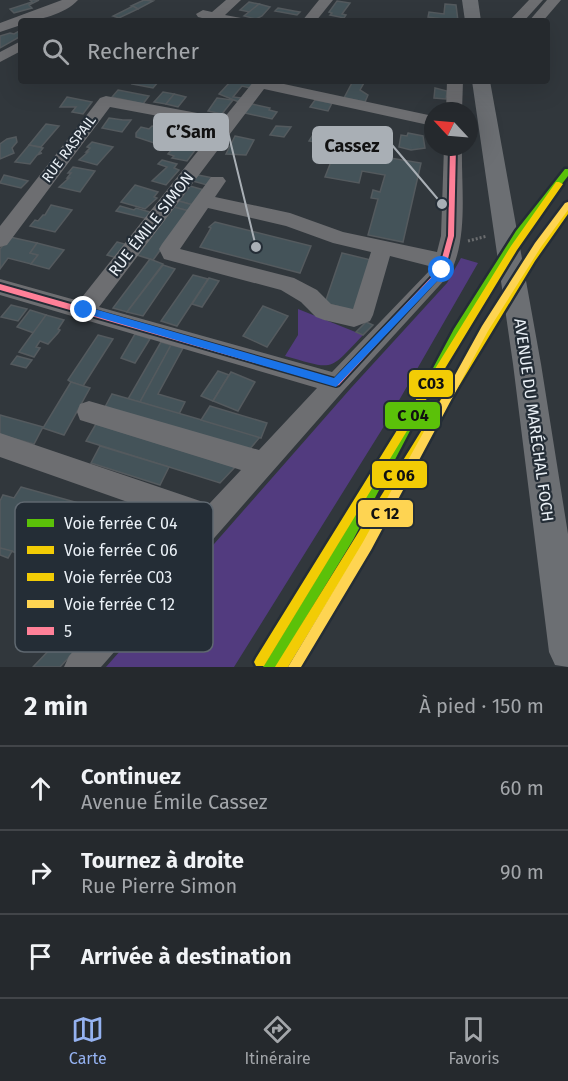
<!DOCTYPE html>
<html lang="fr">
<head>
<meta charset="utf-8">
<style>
	body { margin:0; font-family:"Fira Sans",sans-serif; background:#313539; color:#f1f3f6 }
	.compass { position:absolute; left:424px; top:102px; width:54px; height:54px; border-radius:50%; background:#25292d; box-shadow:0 6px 24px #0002; rotate:296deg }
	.stop { position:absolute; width:18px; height:18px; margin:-14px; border:4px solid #1a73e8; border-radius:50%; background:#fff }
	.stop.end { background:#1a73e8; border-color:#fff; box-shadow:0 2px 6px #0008 }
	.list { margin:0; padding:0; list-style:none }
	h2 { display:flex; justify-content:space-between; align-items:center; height:78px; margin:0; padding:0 24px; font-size:26px }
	h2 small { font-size:20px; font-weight:400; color:#a3a6aa }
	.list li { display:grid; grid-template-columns:39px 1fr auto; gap:18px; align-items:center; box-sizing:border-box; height:84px; padding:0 24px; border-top:2px solid #424549 }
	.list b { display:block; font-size:22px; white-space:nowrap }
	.list p { margin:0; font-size:20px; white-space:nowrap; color:#a3a6aa }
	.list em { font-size:20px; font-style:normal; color:#a3a6aa }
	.icon { flex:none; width:33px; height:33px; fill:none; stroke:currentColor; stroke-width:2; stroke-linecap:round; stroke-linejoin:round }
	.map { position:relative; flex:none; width:568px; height:667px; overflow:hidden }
	.search { position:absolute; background:#25292d; box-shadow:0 6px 24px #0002; left:18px; right:18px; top:18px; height:66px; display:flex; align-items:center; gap:15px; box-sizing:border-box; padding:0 21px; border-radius:6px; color:#a3a6aa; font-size:22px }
	.sheet { height:330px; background:#25292d }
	nav { display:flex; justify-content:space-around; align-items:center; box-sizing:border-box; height:84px; border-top:2px solid #424549; background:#25292d; font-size:16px; color:#a3a6aa }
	nav a { display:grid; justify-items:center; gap:3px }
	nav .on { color:#95b2f1 }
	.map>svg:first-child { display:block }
	.green { fill:#523b7f }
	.building { fill:#445359; stroke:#545a5e; stroke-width:1.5 }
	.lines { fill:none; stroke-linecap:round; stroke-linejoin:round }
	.path-far1 { stroke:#6b6d6f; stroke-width:3; stroke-dasharray:2 2; stroke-linecap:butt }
	.path { stroke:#6b6d6f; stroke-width:4.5; stroke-dasharray:4 4; stroke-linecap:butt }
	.minor { fill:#6d6e71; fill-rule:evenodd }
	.major { fill:#6c6f73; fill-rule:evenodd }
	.bus-1-casing { stroke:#242d36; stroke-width:4 }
	.bus-1 { fill:#ff8098; fill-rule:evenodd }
	.rail-1-casing { stroke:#242d36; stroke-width:5 }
	.rail-2-casing { stroke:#242d36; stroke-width:5 }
	.rail-3-casing { stroke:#242d36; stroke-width:5 }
	.rail-4-casing { stroke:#242d36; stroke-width:5 }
	.rail-1 { fill:#5bc109; fill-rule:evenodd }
	.rail-2 { fill:#f2cc05; fill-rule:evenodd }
	.rail-3 { fill:#f2cc05; fill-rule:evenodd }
	.rail-4 { fill:#fed452; fill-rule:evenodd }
	.route { fill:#1a73e8 }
	.labels { text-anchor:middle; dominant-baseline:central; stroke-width:4.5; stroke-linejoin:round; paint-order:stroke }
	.far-street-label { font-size:14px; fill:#eaf0f6; stroke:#242d36 }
	.street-label { font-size:16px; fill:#eaf0f6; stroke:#242d36 }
	.key { fill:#242d36; stroke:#5f6870; stroke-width:1.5 }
	.key-label { font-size:16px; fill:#eaf0f6 }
	.leader { fill:none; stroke:#a9afb5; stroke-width:2 }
	.callout-dot { fill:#a9afb5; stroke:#242d36; stroke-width:2 }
	.callout { fill:#a9afb5; stroke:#a9afb5; stroke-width:2 }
	.callout-label { font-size:18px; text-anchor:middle; font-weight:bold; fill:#111 }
	.line-badge { stroke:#242d36; stroke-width:2 }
	.pale-badge-label { font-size:16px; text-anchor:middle; font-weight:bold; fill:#111 }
</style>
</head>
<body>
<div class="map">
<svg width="568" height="667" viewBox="0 0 568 667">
	<rect width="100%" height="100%" fill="#31373c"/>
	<g class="green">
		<polygon points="461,258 478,263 386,423 234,667 106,667 351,388 447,283"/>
		<path d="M298 309 363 335C328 372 335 370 285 356L298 335Z"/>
	</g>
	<g class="building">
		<polygon points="30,0 39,0 29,5 32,8 14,13 10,9 32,2"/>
		<polygon points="144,0 153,1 138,9 131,6"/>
		<polygon points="337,1 350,3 342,14 346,15 344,18 330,15 332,13 329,12"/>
		<polygon points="249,2 259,4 250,12 240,10"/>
		<polygon points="259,4 270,7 262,16 256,19 244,16"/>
		<polygon points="445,4 456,5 458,21 428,17 429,12 444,14"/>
		<polygon points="133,6 138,9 119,18 113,16"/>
		<polygon points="278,8 294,11 300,12 297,15 275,11"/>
		<polygon points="21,30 21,36 0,48 0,36 10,33 14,34"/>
		<polygon points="134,81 159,81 153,88 132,84"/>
		<polygon points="231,81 244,81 254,83 250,88 242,86 233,97 242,98 239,102 219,94"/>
		<polygon points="353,81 365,81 360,90 368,95 365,102 344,98"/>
		<polygon points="435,88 447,91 446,99 434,98"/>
		<polygon points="118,90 149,96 143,104 112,97"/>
		<polygon points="163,92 174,94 166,104 154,102"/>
		<polygon points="174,94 186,97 178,107 166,104"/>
		<polygon points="67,97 92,102 83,114 72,112 76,107 60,107"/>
		<polygon points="217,98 233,100 222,114 208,111"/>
		<polygon points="315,100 332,103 328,111 310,107"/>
		<polygon points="252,104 270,108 269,110 277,112 272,119 245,113"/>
		<polygon points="109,118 123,120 131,120 122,132 102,128"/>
		<polygon points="46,124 59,126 41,147 29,145"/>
		<polygon points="152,126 166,129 168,127 178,129 173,138 161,135 154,143 136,137 136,133 141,127 149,129"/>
		<polygon points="276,126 291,127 284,137 270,135"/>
		<polygon points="314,133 323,135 319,143 309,141"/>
		<polygon points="408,133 423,136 425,148 411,150 399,147 401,135 407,136"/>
		<polygon points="161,135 205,145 201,150 196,149 187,161 172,158 174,156 168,154 174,147 171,146 172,144 157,140"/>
		<polygon points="235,136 254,140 246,155 226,154"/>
		<polygon points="16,137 17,142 12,148 14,153 0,159 0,144 7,139"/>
		<polygon points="92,142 113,147 97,165 79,160 88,152 86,152 90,148 87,147"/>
		<polygon points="29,145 43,148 39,153 42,153 37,155 30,164 15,162"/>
		<polygon points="336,149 421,163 403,242 368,235 378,199 371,198 373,190 380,192 385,175 362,171 359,183 325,177"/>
		<polygon points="162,160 177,164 174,168 179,170 166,185 152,181 167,167 158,164"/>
		<polygon points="73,167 95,171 80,192 59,187 69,178 67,178 71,173 68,173"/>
		<polygon points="4,175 28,181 21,188 0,183"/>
		<polygon points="198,175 213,178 207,185 193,181"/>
		<polygon points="135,185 158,192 154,197 157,198 145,209 121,202"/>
		<polygon points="190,186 204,190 193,205 179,201"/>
		<polygon points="179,201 193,205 189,211 174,207"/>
		<polygon points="51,205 72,210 55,232 30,226 35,220 38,221 43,215 45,215"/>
		<polygon points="120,206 134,210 136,208 153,213 148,219 116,211"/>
		<polygon points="174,207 189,211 153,260 137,255"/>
		<polygon points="215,222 311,246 300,273 200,247 211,228 209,227"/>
		<polygon points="10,237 37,243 30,253 38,255 31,264 8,258 0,269 0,249"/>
		<polygon points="117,242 128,245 117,258 107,255"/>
		<polygon points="37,243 64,250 49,269 31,264 38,255 30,253"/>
		<polygon points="342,253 371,260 355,311 325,303"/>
		<polygon points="150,259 163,264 127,312 113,308"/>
		<polygon points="163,265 175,269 143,316 127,312"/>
		<polygon points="193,275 208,279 177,326 161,321"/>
		<polygon points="209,278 219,281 202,307 192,304"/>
		<polygon points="11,305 27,309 18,321 1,317"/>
		<polygon points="263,306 288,316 267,347 243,336"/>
		<polygon points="30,310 46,315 34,333 17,327"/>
		<polygon points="46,315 64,320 58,329 60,330 58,333 48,344 40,341 36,347 40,348 34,357 19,352"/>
		<polygon points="366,322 373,325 363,335 356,332"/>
		<polygon points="135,334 150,339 135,363 121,358"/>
		<polygon points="98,335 113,339 83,386 71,382 68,380"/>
		<polygon points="161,342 171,345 140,402 128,399"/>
		<polygon points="171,345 183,348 158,394 185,402 179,414 140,402"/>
		<polygon points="17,356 32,360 26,368 11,364"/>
		<polygon points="218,371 229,375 213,401 201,396"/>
		<polygon points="231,372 255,382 238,411 213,401"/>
		<polygon points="71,382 90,388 64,435 43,428"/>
		<polygon points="112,394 140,402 260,437 249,450 105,407"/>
		<polygon points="210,406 267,423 261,438 201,420"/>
		<polygon points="0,415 43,427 34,444 0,435"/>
		<polygon points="96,424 235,467 220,483 86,441"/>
		<polygon points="100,446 169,467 160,485 91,463"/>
		<polygon points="21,487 82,504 75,516 88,519 69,559 53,554 48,562 0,548 0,501 3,495 14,498"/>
		<polygon points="0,548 12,551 8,558 0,555"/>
		<polygon points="55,644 73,653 60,667 33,667"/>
	</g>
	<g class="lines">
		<polyline class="path-far1" points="468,241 487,236"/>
		<polyline class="path" points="27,555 21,568 66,580 91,527 109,506"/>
		<g class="minor">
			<path d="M62 0H78C65 14 39 21 21 21V25L0 32V23Z"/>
			<polygon points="226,0 241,0 225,15 241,18 243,21 214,21 198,17 196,14 203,10 212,12"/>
			<polygon points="319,0 333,0 316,21 302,21"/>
			<polygon points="529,0 543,0 524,21 509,21"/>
			<polygon points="547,0 561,0 543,21 529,21"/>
			<polygon points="21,41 21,51 0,62 0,52"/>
			<path d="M254 81H270L433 116V126L264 89 99 307 332 372 433 267 390 256 373 315 370 321 354 327 324 320 316 317 301 302 281 290 164 259 159 249 162 244 211 177H223L226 181 215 197 290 213 343 232 437 252 441 236 444 147H462C461 187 469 240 449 275L344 390 101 667H64L69 656 190 524 0 457V433L209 504 241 470 80 420 77 412 80 404 89 401 259 450 317 388 0 295V279L79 301 217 127 110 107 7 245 0 247V226L100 98 106 96 224 118ZM208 208 286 226 333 243 371 252 353 309 331 304 317 290 294 278 180 249Z"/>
			<polygon points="447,81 463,81 462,111 446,111"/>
		</g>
		<g class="major">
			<polygon points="462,0 478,0 481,21 465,21"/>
			<polygon points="472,81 490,81 541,364 568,534 568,667 555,665 549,652 513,364"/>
		</g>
		<g class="bus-1-casing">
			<polygon id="bus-1" points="450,147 456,147 454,236 445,270 339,385 336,386 0,290 0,284 335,379 439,269 448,236"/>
		</g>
		<use href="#bus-1" class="bus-1"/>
		<g class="rail-1-casing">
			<polygon id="rail-1" points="565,169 568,169 568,176 522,235 460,335 353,540 276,667 263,667 345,532 454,329 516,231"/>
		</g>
		<g class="rail-2-casing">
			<polygon id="rail-2" points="568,205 568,214 535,261 288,667 275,667 529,257 565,206"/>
		</g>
		<g class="rail-3-casing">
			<polygon id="rail-3" points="556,182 559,182 563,184 517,250 264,666 256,666 254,662 256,658 511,246"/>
		</g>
		<g class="rail-4-casing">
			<polygon id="rail-4" points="568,202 568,210 541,247 488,331 371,550 301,667 288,667 363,542 482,326 535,243 565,203"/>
		</g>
		<use href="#rail-1" class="rail-1"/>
		<use href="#rail-2" class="rail-2"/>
		<use href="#rail-3" class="rail-3"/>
		<use href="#rail-4" class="rail-4"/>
	</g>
	<polygon class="route" points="442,267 445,268 445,273 336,387 84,313 79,310 84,306 334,378"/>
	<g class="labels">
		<g class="far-street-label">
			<text transform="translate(69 149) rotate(-53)">RUE RASPAIL</text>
		</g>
		<g class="street-label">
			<text transform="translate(151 224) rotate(-52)">RUE ÉMILE SIMON</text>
			<text transform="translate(534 420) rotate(82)">AVENUE DU MARÉCHAL FOCH</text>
		</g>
	</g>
	<rect x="15" y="502" width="198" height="150" rx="9" class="key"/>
	<rect x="27" y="519" width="27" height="8" fill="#5bc109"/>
	<rect x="27" y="546" width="27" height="8" fill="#f2cc05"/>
	<rect x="27" y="573" width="27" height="8" fill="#f2cc05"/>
	<rect x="27" y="600" width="27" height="8" fill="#fed452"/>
	<rect x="27" y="627" width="27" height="8" fill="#ff8098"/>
	<g class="key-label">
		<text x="64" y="529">Voie ferrée C 04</text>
		<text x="64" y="556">Voie ferrée C 06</text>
		<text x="64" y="583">Voie ferrée C03</text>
		<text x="64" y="610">Voie ferrée C 12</text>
		<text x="64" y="637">5</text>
	</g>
	<path class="leader" d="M256 247L228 132M442 204L392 145"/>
	<g class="callout-dot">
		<circle cx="256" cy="247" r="6"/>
		<circle cx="442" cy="204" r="6"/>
	</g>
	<g class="callout">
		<rect x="154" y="114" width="74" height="36" rx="6"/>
		<rect x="313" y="127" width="79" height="36" rx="6"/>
	</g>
	<g class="callout-label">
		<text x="191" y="138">C’Sam</text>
		<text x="352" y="152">Cassez</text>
	</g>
	<g class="line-badge">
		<rect x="408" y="369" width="46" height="29" rx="6" fill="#f2cc05"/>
		<rect x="384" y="401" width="57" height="29" rx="6" fill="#5bc109"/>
		<rect x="371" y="460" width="57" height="29" rx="6" fill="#f2cc05"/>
		<rect x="357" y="499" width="57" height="29" rx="6" fill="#fed452"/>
	</g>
	<g class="pale-badge-label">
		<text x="431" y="389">C03</text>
		<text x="413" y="421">C 04</text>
		<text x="399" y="481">C 06</text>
		<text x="385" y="519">C 12</text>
	</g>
</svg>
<svg class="compass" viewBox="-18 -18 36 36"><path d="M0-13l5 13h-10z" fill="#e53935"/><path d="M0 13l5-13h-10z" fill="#a3a6aa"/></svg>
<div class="stop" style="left:442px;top:270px"></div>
<div class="stop end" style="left:84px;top:310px"></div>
<div class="search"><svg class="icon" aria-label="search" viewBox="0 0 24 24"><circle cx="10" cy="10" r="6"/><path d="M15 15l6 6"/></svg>Rechercher</div>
</div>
<section class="sheet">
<h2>2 min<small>À pied · 150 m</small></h2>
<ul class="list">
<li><svg class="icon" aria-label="ahead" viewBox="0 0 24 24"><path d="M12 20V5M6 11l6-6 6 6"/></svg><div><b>Continuez</b><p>Avenue Émile Cassez</p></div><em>60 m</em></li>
<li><svg class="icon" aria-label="right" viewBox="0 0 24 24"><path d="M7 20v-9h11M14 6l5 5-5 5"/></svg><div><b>Tournez à droite</b><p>Rue Pierre Simon</p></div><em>90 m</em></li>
<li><svg class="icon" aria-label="arrive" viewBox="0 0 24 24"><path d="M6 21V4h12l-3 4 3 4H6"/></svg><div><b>Arrivée à destination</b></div></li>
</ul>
</section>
<nav>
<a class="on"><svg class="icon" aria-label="map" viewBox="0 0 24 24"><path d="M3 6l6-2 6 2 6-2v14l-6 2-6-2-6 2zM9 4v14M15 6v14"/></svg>Carte</a>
<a><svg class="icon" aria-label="directions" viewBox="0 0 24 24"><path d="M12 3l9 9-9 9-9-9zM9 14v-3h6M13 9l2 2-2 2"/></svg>Itinéraire</a>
<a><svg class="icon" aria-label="saved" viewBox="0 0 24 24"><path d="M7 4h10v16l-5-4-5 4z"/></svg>Favoris</a>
</nav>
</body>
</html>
